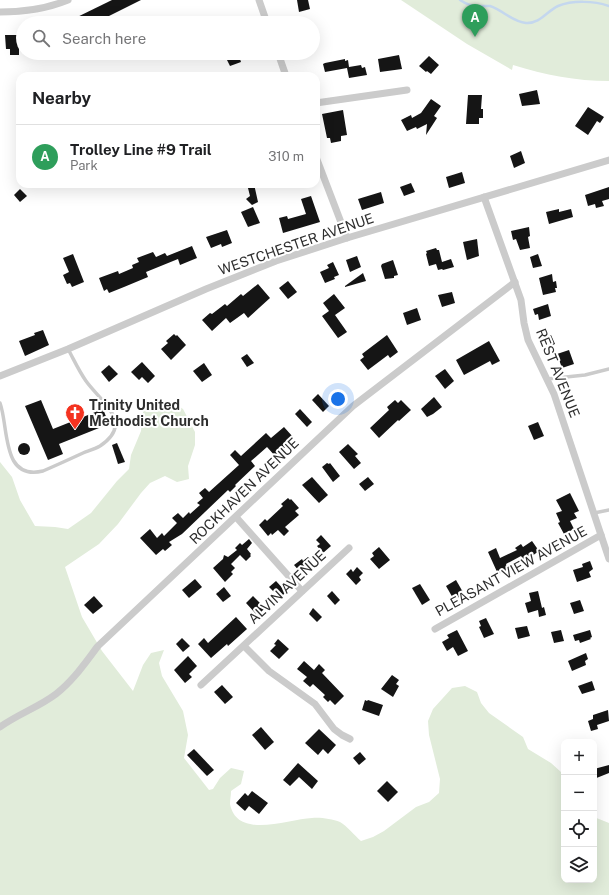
<!DOCTYPE html>
<html lang="en">
<head>
<meta charset="utf-8">
<style>
	body { margin:0; font-family:"Public Sans",sans-serif; background:#f6f6f6; color:#202124 }
	.controls { position:absolute; right:12px; bottom:12px; display:grid; overflow:hidden; border-radius:8px; box-shadow:0 4px 16px #0002 }
	.controls button { width:36px; height:36px; display:grid; place-items:center; padding:0; border:0; border-bottom:1px solid #e0e0e0; background:#fff; color:#202124; font:20px sans-serif }
	.you { position:absolute; left:338px; top:399px; width:14px; height:14px; margin:-10px; border:3px solid #fff; border-radius:50%; background:#1a73e8; box-shadow:0 0 0 6px #1a73e833 }
	.badge { display:grid; place-items:center; width:26px; height:26px; border-radius:50%; background:#2563eb; color:#fff; font-size:13px; font-weight:700 }
	.pin { position:absolute; translate:-50% -33px; filter:drop-shadow(0 1px 2px #0008) }
	.pin::after { content:''; position:absolute; top:21px; width:14px; height:12px; background:inherit; clip-path:polygon(0 0,100% 0,50% 100%) }
	.list { margin:0; padding:0; list-style:none }
	h2 { display:flex; justify-content:space-between; align-items:center; height:52px; margin:0; padding:0 16px; font-size:17px }
	h2 small { font-size:13px; font-weight:400; color:#757577 }
	.list li { display:grid; grid-template-columns:26px 1fr auto; gap:12px; align-items:center; box-sizing:border-box; height:64px; padding:0 16px; border-top:1px solid #e0e0e0 }
	.list b { display:block; font-size:15px; white-space:nowrap }
	.list p { margin:0; font-size:13px; white-space:nowrap; color:#757577 }
	.list em { font-size:13px; font-style:normal; color:#757577 }
	.icon { flex:none; width:22px; height:22px; fill:none; stroke:currentColor; stroke-width:2; stroke-linecap:round; stroke-linejoin:round }
	.map { position:relative; flex:none; width:609px; height:895px; overflow:hidden }
	.search { position:absolute; background:#fff; box-shadow:0 4px 16px #0002; left:16px; top:16px; width:304px; height:44px; display:flex; align-items:center; gap:10px; box-sizing:border-box; padding:0 14px; border-radius:22px; color:#757577; font-size:15px }
	.panel { position:absolute; background:#fff; box-shadow:0 4px 16px #0002; left:16px; top:72px; width:304px; height:116px; border-radius:12px }
	.map>svg:first-child { display:block }
	.green { fill:#e1ecda }
	.lines { fill:none; stroke-linecap:round; stroke-linejoin:round }
	.stream { stroke:#c4d7ee; stroke-width:2.5 }
	.building { fill:#151515 }
	.lane { stroke:#cbcbcb; stroke-width:3.5 }
	.street { stroke:#cbcbcb; stroke-width:7 }
	.labels { text-anchor:middle; dominant-baseline:central; stroke-width:4; stroke-linejoin:round; paint-order:stroke }
	.street-label { font-size:14px; fill:#2e2e2e; stroke:#fff }
	.poi-label { font-size:14px; font-weight:bold; fill:#2e2e2e; stroke:#fff; text-anchor:start }
</style>
</head>
<body>
<div class="map">
<svg width="609" height="895" viewBox="0 0 609 895">
	<rect width="100%" height="100%" fill="#fff"/>
	<g class="green">
		<path d="M401 0H609V81C576 81 545 75 513 65L512 70 467 44Z"/>
		<path d="M158 400 172 402 183 409 195 432V445L188 466 189 479 177 482 165 476 150 483 141 493 118 524 99 544 65 567 82 617 102 651 133 691 143 665 151 653 164 650 159 663 162 676 183 711 188 735 184 758 209 790 213 789 220 778 231 768 244 771 241 784 231 791C231 795 230 800 230 804 237 840 288 819 312 818 320 817 332 819 340 822 347 826 354 835 361 841L373 837 384 831 416 807 429 802 439 793 440 779 429 735 428 721 433 709 452 688 465 686 477 692 481 703 489 713 523 737 528 749 551 763 561 772 564 780V880H594V817L609 823V895H0V462L12 477 20 500 35 526 55 527 68 529 91 513 117 481 129 469 131 455 141 431 142 417 145 403Z"/>
	</g>
	<g class="lines">
		<path class="stream" d="M460 0C466 4 473 7 480 6 483 6 487 6 490 6 503 10 512 22 526 23 540 24 547 11 558 6 573 0 594 1 609 6"/>
	</g>
	<g class="building">
		<polygon points="112,0 141,0 95,23 65,23"/>
		<polygon points="297,0 308,0 310,9 299,12"/>
		<polygon points="5,35 19,35 19,37 23,37 23,49 19,49 19,55 10,55 10,49 6,49"/>
		<polygon points="218,53 238,53 241,62 230,66 226,58 220,60"/>
		<polygon points="399,55 402,69 380,72 378,59"/>
		<polygon points="429,56 439,65 431,74 427,71 426,72 419,66"/>
		<polygon points="345,59 345,61 348,60 349,67 361,65 362,68 365,67 367,75 349,78 347,68 325,72 323,64 325,63"/>
		<polygon points="537,90 540,104 522,106 519,94"/>
		<polygon points="468,95 482,95 481,109 483,109 483,118 479,118 479,124 466,124"/>
		<polygon points="431,99 441,106 434,116 437,118 426,135 427,124 417,129 416,127 407,131 401,120 411,115 412,118 421,113"/>
		<polygon points="588,107 604,117 600,123 597,121 588,135 575,126"/>
		<polygon points="343,110 347,135 341,136 341,141 331,143 330,138 327,138 322,114"/>
		<polygon points="521,151 525,163 514,168 510,156"/>
		<polygon points="462,172 465,183 449,188 446,177"/>
		<polygon points="411,183 415,192 404,196 400,187"/>
		<polygon points="247,184 254,184 258,202 252,205 246,199 250,196"/>
		<polygon points="609,187 609,199 602,201 604,206 596,208 595,204 588,206 585,195"/>
		<polygon points="20,189 27,196 20,202 14,195"/>
		<polygon points="381,192 384,203 362,210 358,199"/>
		<polygon points="311,196 320,222 283,233 279,218 287,216 288,219 306,214 301,199"/>
		<polygon points="253,207 260,223 248,227 241,212"/>
		<polygon points="559,209 559,212 571,209 573,217 549,224 546,212"/>
		<polygon points="529,227 530,236 528,237 530,248 520,250 516,239 513,240 511,231"/>
		<polygon points="227,230 232,243 222,247 221,244 211,248 206,237"/>
		<polygon points="477,239 479,256 467,260 463,242"/>
		<polygon points="192,246 197,258 180,265 178,259 146,272 148,277 124,287 109,293 107,289 104,291 99,278 118,271 119,274 133,268 132,265 139,262 137,258 153,252 156,257 165,253 167,256"/>
		<polygon points="436,248 437,250 439,250 442,262 451,259 454,267 443,270 442,269 438,270 436,264 429,266 426,254 427,253 426,251"/>
		<polygon points="73,254 84,282 72,287 70,283 67,284 63,275 69,272 63,258"/>
		<polygon points="538,254 542,266 533,268 530,257"/>
		<polygon points="357,256 361,267 350,272 346,260"/>
		<polygon points="393,260 398,275 394,276 394,278 385,279 381,266 382,264"/>
		<polygon points="333,262 339,275 334,277 335,279 325,283 320,272 329,268 327,265"/>
		<polygon points="363,273 366,281 345,287 345,286"/>
		<polygon points="552,274 553,282 556,281 557,288 555,288 556,292 543,295 539,278"/>
		<polygon points="288,281 297,292 288,299 279,288"/>
		<polygon points="258,284 270,298 248,318 244,313 230,323 226,318 212,331 202,320 210,313 212,314 225,304 227,306 241,294 243,296"/>
		<polygon points="452,292 455,303 442,307 438,295"/>
		<polygon points="334,294 345,308 335,315 347,332 338,338 322,316 329,311 323,303"/>
		<polygon points="548,304 551,316 539,320 538,314 535,315 533,309"/>
		<polygon points="417,308 421,320 407,325 403,313"/>
		<polygon points="43,330 49,345 25,356 19,341 35,335 34,333"/>
		<polygon points="547,333 549,336 551,335 555,344 545,348 540,336"/>
		<polygon points="174,334 176,336 177,335 186,345 171,360 161,349 168,343 166,341"/>
		<polygon points="387,335 398,352 390,358 388,355 368,370 360,360 364,357 362,354"/>
		<polygon points="489,341 500,361 492,365 490,361 464,375 456,360"/>
		<polygon points="569,350 574,364 562,368 557,354"/>
		<polygon points="247,354 254,363 247,367 241,358"/>
		<polygon points="142,362 155,376 148,383 142,377 139,380 131,372"/>
		<polygon points="204,363 212,375 202,382 193,371"/>
		<polygon points="109,365 118,374 109,382 101,372"/>
		<polygon points="445,369 454,381 445,389 435,376"/>
		<polygon points="318,394 329,406 323,412 312,400"/>
		<polygon points="434,397 442,407 433,414 427,417 421,409"/>
		<polygon points="41,400 53,429 103,409 109,424 59,444 63,454 48,460 25,406"/>
		<polygon points="395,400 398,403 401,400 411,410 399,421 398,420 379,438 370,428 389,410 387,407"/>
		<polygon points="300,409 312,422 307,427 295,414"/>
		<polygon points="538,422 544,436 534,440 528,426"/>
		<polygon points="284,427 293,437 291,439 292,441 282,450 283,451 276,457 267,447 251,461 255,466 235,485 236,486 230,492 228,490 182,534 169,542 172,545 165,551 163,549 156,555 140,538 150,529 157,538 162,533 164,536 177,523 172,518 178,513 183,518 189,512 190,514 200,505 197,503 203,498 199,493 205,488 209,492 239,465 230,455 235,450 241,456 266,433 271,438"/>
		<circle cx="24" cy="449" r="6"/>
		<polygon points="117,443 125,462 118,464 112,445"/>
		<polygon points="348,444 358,454 355,456 361,463 354,469 339,452"/>
		<polygon points="327,463 329,464 330,463 340,476 333,482 322,467"/>
		<polygon points="312,477 328,495 319,503 302,485"/>
		<polygon points="368,477 374,484 365,491 359,484"/>
		<polygon points="570,493 579,511 574,513 577,518 570,521 574,529 564,534 558,523 560,522 556,513 562,511 556,500"/>
		<polygon points="288,498 290,500 291,499 299,508 295,511 299,515 285,527 289,531 284,536 278,530 272,535 271,533 268,536 259,525 265,519 267,521 283,506 281,504"/>
		<polygon points="321,535 331,546 323,553 317,546 320,544 316,540"/>
		<polygon points="249,539 252,543 247,549 251,554 250,555 251,556 246,561 240,555 231,564 235,568 231,572 233,574 225,582 213,568 223,559 224,555 228,557 237,550 235,548 240,543 242,545"/>
		<polygon points="532,541 539,551 525,561 521,556 506,564 508,570 498,574 488,552 496,548 500,558 517,550 515,548 521,544 523,547"/>
		<polygon points="379,547 390,560 379,569 370,559 374,556 372,553"/>
		<polygon points="308,557 312,562 307,567 309,568 303,573 302,572 301,573 294,565 302,559 303,561"/>
		<polygon points="590,561 593,569 589,572 591,577 577,582 573,570 583,567 582,564"/>
		<polygon points="357,567 363,573 359,577 361,580 356,585 346,574 351,569 353,572"/>
		<polygon points="195,579 202,587 189,598 182,590"/>
		<polygon points="456,580 464,594 454,600 446,586"/>
		<polygon points="276,581 286,592 280,598 269,587"/>
		<polygon points="420,584 430,600 422,605 412,588"/>
		<polygon points="224,587 231,596 223,602 216,594"/>
		<polygon points="332,591 340,600 335,605 327,596"/>
		<polygon points="538,591 542,608 544,607 546,615 539,617 538,610 528,613 525,603 531,601 529,593"/>
		<polygon points="94,596 103,606 93,614 84,605"/>
		<polygon points="253,596 263,606 262,608 264,609 259,614 257,612 256,614 246,603"/>
		<polygon points="580,600 584,611 574,614 570,603"/>
		<polygon points="313,608 322,617 317,622 309,614"/>
		<polygon points="236,617 247,629 228,646 227,644 211,658 198,644 204,638 208,643"/>
		<polygon points="486,618 494,634 484,638 479,627 481,626 479,621"/>
		<polygon points="527,626 530,636 518,639 515,628"/>
		<polygon points="457,630 468,651 458,656 453,647 447,651 442,642 449,638 447,635"/>
		<polygon points="561,630 564,641 554,643 551,632"/>
		<polygon points="590,630 592,637 590,638 591,639 580,643 579,640 575,641 573,635"/>
		<polygon points="182,638 190,646 183,652 176,644"/>
		<polygon points="278,639 289,649 279,659 270,651 276,645 274,644"/>
		<polygon points="586,653 588,659 585,661 586,665 572,671 568,661"/>
		<polygon points="188,656 197,666 189,674 192,677 185,683 174,670"/>
		<polygon points="304,661 314,670 319,664 325,670 322,673 344,696 335,705 330,700 328,702 323,697 325,695 313,684 310,687 303,681 307,677 297,669"/>
		<polygon points="392,675 399,680 396,684 399,686 393,697 381,689"/>
		<polygon points="592,681 595,690 582,694 578,686"/>
		<polygon points="222,685 233,697 225,704 214,692"/>
		<polygon points="365,700 367,701 368,700 383,705 379,716 362,710"/>
		<polygon points="608,710 609,721 597,725 598,729 591,731 588,721 593,719 593,715"/>
		<polygon points="261,727 274,742 265,750 252,735"/>
		<polygon points="319,729 336,745 328,754 323,749 318,755 305,743"/>
		<polygon points="194,749 214,770 207,776 187,755"/>
		<polygon points="360,752 366,759 359,765 353,758"/>
		<polygon points="298,763 318,781 312,789 299,777 290,786 283,780"/>
		<polygon points="609,765 609,773 594,779 594,769"/>
		<polygon points="387,781 398,792 388,802 377,791"/>
		<polygon points="252,791 268,803 259,814 249,806 245,811 236,803 245,793 248,796"/>
	</g>
	<g class="lines">
		<g class="lane">
			<polyline points="547,379 585,375 609,369"/>
			<path d="M0 403C9 427 1 481 43 471 57 465 70 459 83 453 88 451 95 449 100 446 135 423 101 402 86 381 79 371 74 360 68 349"/>
			<polyline points="594,513 609,510"/>
		</g>
		<g class="street">
			<polyline points="259,0 267,23"/>
			<path d="M0 12C24 12 46 9 68 0"/>
			<polyline points="278,53 286,76"/>
			<polyline points="316,103 407,90"/>
			<polyline points="316,157 347,238"/>
			<polyline points="484,197 521,300 524,323 528,340 554,394 609,559"/>
			<polyline points="0,376 68,349 206,289 276,261 347,238 609,160"/>
			<polyline points="236,517 302,591"/>
			<polyline points="435,629 601,535"/>
			<polyline points="244,646 269,671 315,704 334,729 342,735 350,739"/>
			<polyline points="201,685 349,548"/>
			<path d="M0 727C18 714 39 707 56 694 73 681 85 663 98 646L353 406 515 282"/>
		</g>
	</g>
	<defs>
		<g id="church-pin" transform="scale(1)"><path d="M0 17L-7.5 6A9.5 9.5 0 1 1 7.5 6Z" fill="#f43320" stroke="#fff"/><path d="M-1.2-6h2.4v3.5h3.3v2.4h-3.3V6h-2.4V-.1h-3.3v-2.4h3.3Z" fill="#fff"/></g>
	</defs>
	<g fill-rule="evenodd">
		<use href="#church-pin" x="75" y="413"/>
	</g>
	<g class="labels">
		<g class="street-label">
			<text transform="translate(296 244) rotate(-19)">WESTCHESTER AVENUE</text>
			<text transform="translate(558 373) rotate(68)">REST AVENUE</text>
			<text transform="translate(244 491) rotate(-44)">ROCKHAVEN AVENUE</text>
			<text transform="translate(511 571) rotate(-29)">PLEASANT VIEW AVENUE</text>
			<text transform="translate(287 587) rotate(-43)">ALVIN AVENUE</text>
		</g>
		<g class="poi-label">
			<text x="89" y="405">Trinity United<tspan x="89" dy="16">Methodist Church</tspan></text>
		</g>
	</g>
</svg>
<div class="controls">
<button>+</button>
<button>−</button>
<button><svg class="icon" aria-label="locate" viewBox="0 0 24 24"><circle cx="12" cy="12" r="6"/><path d="M12 2v4M12 18v4M2 12h4M18 12h4"/></svg></button>
<button><svg class="icon" aria-label="layers" viewBox="0 0 24 24"><path d="M12 4l9 5-9 5-9-5zM3 14l9 5 9-5"/></svg></button>
</div>
<div class="you"></div>
<div class="pin badge" style="left:475px;top:37px;background:#2e9e5b">A</div>
<div class="search"><svg class="icon" aria-label="search" viewBox="0 0 24 24"><circle cx="10" cy="10" r="6"/><path d="M15 15l6 6"/></svg>Search here</div>
<section class="panel">
<h2>Nearby<small></small></h2>
<ul class="list">
<li><span class="badge" style="background:#2e9e5b">A</span><div><b>Trolley Line #9 Trail</b><p>Park</p></div><em>310 m</em></li>
</ul>
</section>
</div>
</body>
</html>
